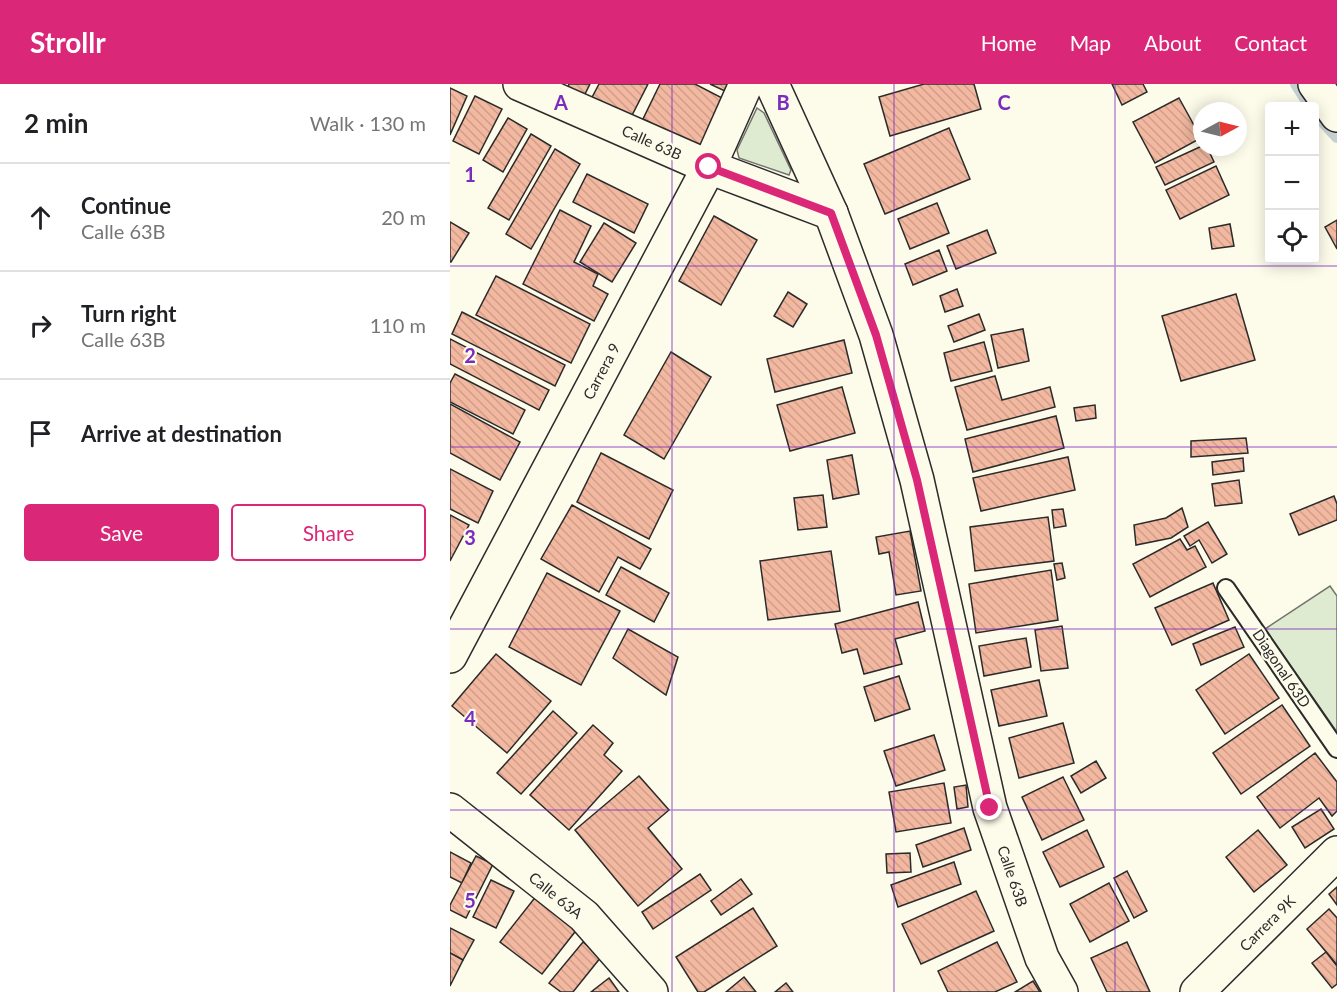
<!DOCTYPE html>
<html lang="en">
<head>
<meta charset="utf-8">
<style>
	body { margin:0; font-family:Lato,sans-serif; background:#f2f2f2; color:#202124 }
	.controls { position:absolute; right:18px; top:18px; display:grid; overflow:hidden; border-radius:6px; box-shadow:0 3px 15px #0003 }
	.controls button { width:54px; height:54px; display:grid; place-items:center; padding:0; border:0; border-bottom:2px solid #e0e0e0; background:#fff; color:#202124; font:30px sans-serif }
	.compass { position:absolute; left:743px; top:18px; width:54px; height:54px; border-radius:50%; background:#fff; box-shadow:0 3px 15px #0003; rotate:83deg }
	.stop { position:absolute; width:18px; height:18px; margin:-14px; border:4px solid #db2777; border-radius:50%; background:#fff }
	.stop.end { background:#db2777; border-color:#fff; box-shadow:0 2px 6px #0008 }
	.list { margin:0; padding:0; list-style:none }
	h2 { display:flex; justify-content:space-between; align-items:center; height:78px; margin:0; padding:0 24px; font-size:26px }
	h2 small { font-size:20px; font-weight:400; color:#757577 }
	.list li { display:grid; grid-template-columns:39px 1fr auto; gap:18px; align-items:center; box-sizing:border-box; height:108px; padding:0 24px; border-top:2px solid #e0e0e0 }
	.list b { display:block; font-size:22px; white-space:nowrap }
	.list p { margin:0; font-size:20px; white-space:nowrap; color:#757577 }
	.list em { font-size:20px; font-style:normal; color:#757577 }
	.actions { display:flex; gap:12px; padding:18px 24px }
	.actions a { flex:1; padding:14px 0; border:2px solid #db2777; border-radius:6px; text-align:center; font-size:21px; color:#db2777 }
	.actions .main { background:#db2777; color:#fff }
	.icon { flex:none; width:33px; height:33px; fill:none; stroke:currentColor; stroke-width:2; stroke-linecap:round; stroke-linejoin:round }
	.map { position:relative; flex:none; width:887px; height:908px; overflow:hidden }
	header { display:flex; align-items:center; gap:36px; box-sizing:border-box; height:84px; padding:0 30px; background:#db2777; color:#fff }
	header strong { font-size:28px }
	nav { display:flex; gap:33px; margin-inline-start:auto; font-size:21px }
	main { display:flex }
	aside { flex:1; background:#fff }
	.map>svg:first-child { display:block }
	.green { fill:#deebd1; stroke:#74746e; stroke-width:1.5 }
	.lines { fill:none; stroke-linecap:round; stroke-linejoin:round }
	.stream { stroke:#c7d0d0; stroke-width:12 }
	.building { fill:url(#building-back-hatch); stroke:#2b2b2b; stroke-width:1.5 }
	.service-casing { stroke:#2b2b2b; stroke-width:20 }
	.minor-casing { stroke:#2b2b2b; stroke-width:36 }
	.service { stroke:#fdfbea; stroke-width:16 }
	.minor { stroke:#fdfbea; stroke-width:33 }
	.route { stroke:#db2777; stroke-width:8 }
	.grid { fill:none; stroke:#7b2cbf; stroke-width:1.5; stroke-opacity:0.55 }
	.labels { text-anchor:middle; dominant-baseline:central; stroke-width:4.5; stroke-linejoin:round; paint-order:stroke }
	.street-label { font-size:15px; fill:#2b2b2b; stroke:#fdfbea }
	.grid-label { font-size:20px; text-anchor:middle; font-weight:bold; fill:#7b2cbf; stroke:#fdfbea; stroke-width:4.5; stroke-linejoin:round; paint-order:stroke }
</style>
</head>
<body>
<header>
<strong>Strollr</strong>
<nav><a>Home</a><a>Map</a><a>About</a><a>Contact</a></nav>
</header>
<main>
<aside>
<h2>2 min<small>Walk · 130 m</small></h2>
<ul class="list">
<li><svg class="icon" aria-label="ahead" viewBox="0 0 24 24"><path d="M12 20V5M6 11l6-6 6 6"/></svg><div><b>Continue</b><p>Calle 63B</p></div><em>20 m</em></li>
<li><svg class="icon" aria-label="right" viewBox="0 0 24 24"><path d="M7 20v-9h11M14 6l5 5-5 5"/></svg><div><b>Turn right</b><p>Calle 63B</p></div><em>110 m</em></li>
<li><svg class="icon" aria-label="arrive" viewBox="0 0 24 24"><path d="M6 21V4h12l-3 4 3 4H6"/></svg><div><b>Arrive at destination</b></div></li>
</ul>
<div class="actions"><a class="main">Save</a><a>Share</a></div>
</aside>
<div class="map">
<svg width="887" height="908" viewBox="0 0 887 908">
	<defs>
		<pattern id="building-back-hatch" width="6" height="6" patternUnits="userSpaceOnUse" patternTransform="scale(1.5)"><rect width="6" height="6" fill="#f2b8a0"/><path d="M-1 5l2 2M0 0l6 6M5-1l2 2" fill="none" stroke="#d09e8a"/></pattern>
	</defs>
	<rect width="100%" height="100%" fill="#fdfbea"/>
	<g class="green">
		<polygon points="307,24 314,29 341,86 339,91 289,74 287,66"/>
		<polygon points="880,502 887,512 887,648 815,545"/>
	</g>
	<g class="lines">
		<g class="stream">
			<polyline points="846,0 860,22"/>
			<polyline points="864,28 887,53"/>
		</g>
	</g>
	<g class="building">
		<polygon points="119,0 140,0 133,14 117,5"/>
		<polygon points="149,0 198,0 176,43 137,23"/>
		<polygon points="210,0 245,0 276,16 252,65 193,35"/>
		<polygon points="260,0 280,0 277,8"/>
		<polygon points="474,0 524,0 531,25 440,52 429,13"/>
		<polygon points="662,0 693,0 697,8 672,21"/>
		<polygon points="0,4 17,12 0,51"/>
		<polygon points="25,12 52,25 29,70 3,57"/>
		<polygon points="729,14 751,54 705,79 683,38"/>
		<polygon points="58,34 77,45 53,88 33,76"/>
		<polygon points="499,44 520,95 435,130 414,80"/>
		<polygon points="81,50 101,62 59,136 38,124"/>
		<polygon points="752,62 752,63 757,63 764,78 715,101 706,83"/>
		<polygon points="105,65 130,80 81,165 56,150"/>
		<polygon points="766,82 779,111 730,135 716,106"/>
		<polygon points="137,90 198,120 184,149 123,118"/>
		<polygon points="487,119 499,149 460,165 448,135"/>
		<polygon points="110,126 141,142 124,178 148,190 143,202 158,210 144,237 73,200"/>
		<polygon points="264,132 307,156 271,221 229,197"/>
		<polygon points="887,136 887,165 875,143"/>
		<polygon points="0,138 19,149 1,178 0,178"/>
		<polygon points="154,139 186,159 162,198 130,178"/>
		<polygon points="780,140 784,162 762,165 759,144"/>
		<polygon points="537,146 546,169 506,185 497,162"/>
		<polygon points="489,166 497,187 463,201 455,180"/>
		<polygon points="46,192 140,240 121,279 26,231"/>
		<polygon points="507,205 513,222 495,228 490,212"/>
		<polygon points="338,208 357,220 343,243 324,232"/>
		<polygon points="786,210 805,276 731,297 712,232"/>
		<polygon points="12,228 115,281 105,302 2,250"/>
		<polygon points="529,230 535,246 504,258 498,242"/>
		<polygon points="573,245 579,277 548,284 541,251"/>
		<polygon points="0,255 99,306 89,326 0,280"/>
		<polygon points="394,256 402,289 325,308 317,275"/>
		<polygon points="534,258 542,287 501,297 494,269"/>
		<polygon points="221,268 261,293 214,375 174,351"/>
		<polygon points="5,290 75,326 63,350 0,318 0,299"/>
		<polygon points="545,292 552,316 600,303 605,323 517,346 505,303"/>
		<polygon points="392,303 405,349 340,367 327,321"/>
		<polygon points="0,320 70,358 50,396 0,369"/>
		<polygon points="645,321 646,334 626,337 624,324"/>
		<polygon points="606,332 614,364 523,388 515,355"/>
		<polygon points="796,354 798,369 741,373 741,357"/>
		<polygon points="151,369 223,406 199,455 127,418"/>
		<polygon points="402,371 409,410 383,415 377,376"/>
		<polygon points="618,373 625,406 531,427 523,394"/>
		<polygon points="793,374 794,387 763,391 762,378"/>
		<polygon points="0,385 43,407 28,439 0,425"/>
		<polygon points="789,396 792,419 765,422 762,400"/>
		<polygon points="373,411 377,443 348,446 344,414"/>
		<polygon points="884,412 887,420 887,436 849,451 840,430"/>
		<polygon points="122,421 201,465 190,485 168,473 149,508 91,475"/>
		<polygon points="732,424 738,443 721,454 686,461 684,441 716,434"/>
		<polygon points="613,425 616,442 604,444 602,426"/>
		<polygon points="0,431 19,441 0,477"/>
		<polygon points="598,433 604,477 525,487 520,443"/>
		<polygon points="758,438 777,470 762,479 749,456 740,462 734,452"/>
		<polygon points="460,447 471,507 446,511 439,468 429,470 426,453"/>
		<polygon points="730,455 737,466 745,462 756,483 700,513 683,480"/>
		<polygon points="381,467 390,527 318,536 310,477"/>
		<polygon points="612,479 615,494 607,496 604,480"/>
		<polygon points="171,483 219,509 204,538 156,511"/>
		<polygon points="601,486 608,536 526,549 519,500"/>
		<polygon points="97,489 170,527 131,601 59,563"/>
		<polygon points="763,499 779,536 722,561 705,524"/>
		<polygon points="468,518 475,547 445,555 452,580 414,590 407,565 392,569 385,540"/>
		<polygon points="612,542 618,584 591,587 585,546"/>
		<polygon points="785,543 794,563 751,581 743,560"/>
		<polygon points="178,545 228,573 216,611 163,574"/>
		<polygon points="576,554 581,583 534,592 529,562"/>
		<polygon points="46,570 101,617 57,669 2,622"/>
		<polygon points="799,570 829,614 775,650 746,606"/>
		<polygon points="449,592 460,625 425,637 414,603"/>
		<polygon points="589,596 597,632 549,642 541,606"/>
		<polygon points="832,621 860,662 791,710 763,669"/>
		<polygon points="103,627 127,649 71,710 47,689"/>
		<polygon points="613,639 624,679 569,694 559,654"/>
		<polygon points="143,641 163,659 154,671 172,687 119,746 80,711"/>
		<polygon points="484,651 495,686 446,702 434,667"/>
		<polygon points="865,669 887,698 887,727 882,732 869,714 830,744 807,713"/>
		<polygon points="646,677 656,694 631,709 621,692"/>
		<polygon points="189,692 219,726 198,744 232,785 188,822 125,746"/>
		<polygon points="613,693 634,736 592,756 572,713"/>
		<polygon points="494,699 501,739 446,748 439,708"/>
		<polygon points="516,701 518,723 507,725 504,703"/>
		<polygon points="871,725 884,745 855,764 842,743"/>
		<polygon points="514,744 521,766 473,783 466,761"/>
		<polygon points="637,746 654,783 610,803 593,768"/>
		<polygon points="808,746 837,781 804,808 776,773"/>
		<polygon points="0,768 21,779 12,799 0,793"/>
		<polygon points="460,769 461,788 437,789 436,770"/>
		<polygon points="26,772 43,780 16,834 0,826 0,821"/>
		<polygon points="504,778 511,800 448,823 441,801"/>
		<polygon points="677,787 697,827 684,834 664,794"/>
		<polygon points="250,790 261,806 203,845 192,828"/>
		<polygon points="291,795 302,810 271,831 261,817"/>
		<polygon points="41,796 64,807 46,844 23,833"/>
		<polygon points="659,799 679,837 640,858 620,820"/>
		<polygon points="887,803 887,821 879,810"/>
		<polygon points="526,807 544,847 471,880 452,840"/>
		<polygon points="87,811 128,844 92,890 50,858"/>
		<polygon points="303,824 327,862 254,908 248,908 226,873"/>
		<polygon points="879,825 887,834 887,881 857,845"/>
		<polygon points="0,844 24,856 13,876 0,869"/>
		<polygon points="133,858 151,873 123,908 111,908 99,899"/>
		<polygon points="547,858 567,898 545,908 498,908 488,887"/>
		<polygon points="677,858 700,908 657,908 641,874"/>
		<polygon points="876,868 887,882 887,900 882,904 862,879"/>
		<polygon points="0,869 13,876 0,902"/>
		<polygon points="294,893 306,908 276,908"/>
		<polygon points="159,894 169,908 141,908"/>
		<polygon points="583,897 590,908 565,908"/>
		<polygon points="336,899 343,908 325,908"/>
	</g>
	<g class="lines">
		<g class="service-casing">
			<polyline id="service" points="776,504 887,665"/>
		</g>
		<g class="minor-casing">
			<g id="minor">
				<polyline points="70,0 259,83 381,129"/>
				<polyline points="322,0 381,129 426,251 467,396 540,724 592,874 611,908"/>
				<polyline points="865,0 887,31"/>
				<polyline points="0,572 259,83 296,0"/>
				<polyline points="0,726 134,832 201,908"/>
				<polyline points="747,908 887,769"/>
			</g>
		</g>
		<use href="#service" class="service"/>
		<use href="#minor" class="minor"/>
	</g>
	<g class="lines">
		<polyline class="route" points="259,83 381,129 426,251 467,396 540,724"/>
	</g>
	<path class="grid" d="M222 0V908M444 0V908M665 0V908M0 182H887M0 363H887M0 545H887M0 726H887"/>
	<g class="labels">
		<g class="street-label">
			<text transform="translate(202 58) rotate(24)">Calle 63B</text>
			<text transform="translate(151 287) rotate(-62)">Carrera 9</text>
			<text transform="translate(832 584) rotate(56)">Diagonal 63D</text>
			<text transform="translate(563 792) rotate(71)">Calle 63B</text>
			<text transform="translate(106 811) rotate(39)">Calle 63A</text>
			<text transform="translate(817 839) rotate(-45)">Carrera 9K</text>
		</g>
	</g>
	<g class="grid-label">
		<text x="111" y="26">A</text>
		<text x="333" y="26">B</text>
		<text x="554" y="26">C</text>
		<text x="20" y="98">1</text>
		<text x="20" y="279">2</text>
		<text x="20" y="461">3</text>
		<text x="20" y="642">4</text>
		<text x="20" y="824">5</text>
	</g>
</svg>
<div class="controls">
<button>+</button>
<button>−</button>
<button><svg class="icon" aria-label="locate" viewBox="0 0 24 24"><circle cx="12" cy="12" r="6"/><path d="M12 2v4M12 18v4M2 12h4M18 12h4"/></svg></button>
</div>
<svg class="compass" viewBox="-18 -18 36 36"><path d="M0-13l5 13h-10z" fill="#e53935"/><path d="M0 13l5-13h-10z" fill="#757577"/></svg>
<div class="stop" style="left:259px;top:83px"></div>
<div class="stop end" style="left:540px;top:724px"></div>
</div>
</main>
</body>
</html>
